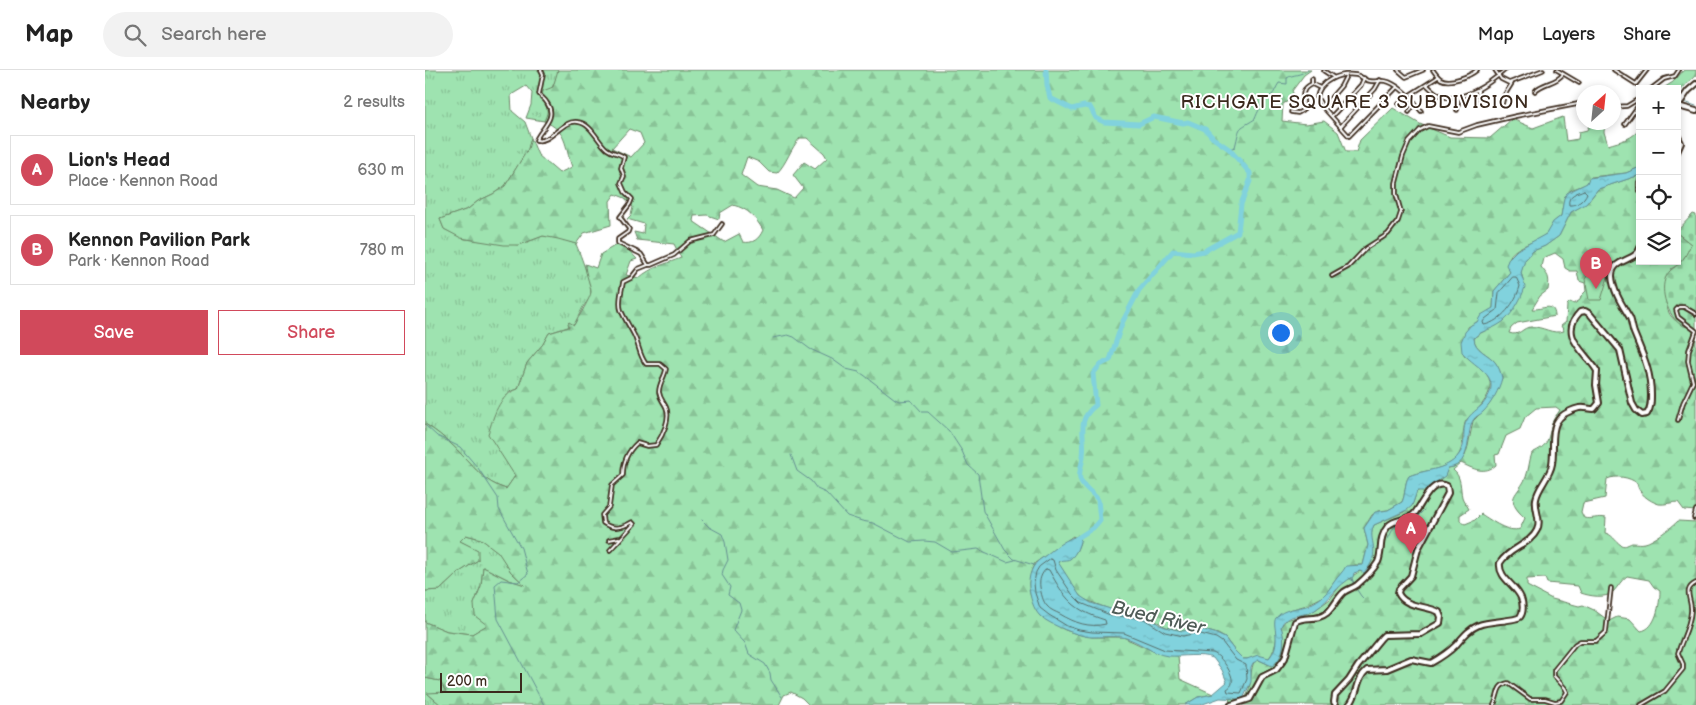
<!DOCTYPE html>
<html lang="en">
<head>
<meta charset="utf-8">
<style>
	body { margin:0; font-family:"Balsamiq Sans",sans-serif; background:#f2f2f2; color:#222 }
	.controls { position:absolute; right:15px; top:15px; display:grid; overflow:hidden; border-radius:0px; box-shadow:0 2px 8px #0003 }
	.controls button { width:45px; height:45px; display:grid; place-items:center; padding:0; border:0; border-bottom:1px solid #e0e0e0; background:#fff; color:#222; font:25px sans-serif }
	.compass { position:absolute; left:1151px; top:15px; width:45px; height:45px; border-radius:50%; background:#fff; box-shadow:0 2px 8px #0003; rotate:27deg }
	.scale { position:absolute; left:15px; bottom:12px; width:82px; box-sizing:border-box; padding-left:5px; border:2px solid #3b2a1e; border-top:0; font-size:14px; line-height:18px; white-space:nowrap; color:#3b2a1e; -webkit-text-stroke:4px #fff; paint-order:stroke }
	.you { position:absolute; left:855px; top:262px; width:18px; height:18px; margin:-12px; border:4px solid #fff; border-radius:50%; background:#1a73e8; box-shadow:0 0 0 8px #1a73e833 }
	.badge { display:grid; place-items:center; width:32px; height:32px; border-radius:50%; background:#d1495b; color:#fff; font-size:16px; font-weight:700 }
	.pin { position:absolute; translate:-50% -41px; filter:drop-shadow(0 1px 2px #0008) }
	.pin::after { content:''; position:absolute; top:26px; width:18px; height:15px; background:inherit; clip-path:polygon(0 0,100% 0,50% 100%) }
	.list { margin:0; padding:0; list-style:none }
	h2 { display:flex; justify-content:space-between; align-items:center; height:65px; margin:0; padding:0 20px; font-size:21px }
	h2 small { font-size:16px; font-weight:400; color:#767676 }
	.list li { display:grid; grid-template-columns:32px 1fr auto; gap:15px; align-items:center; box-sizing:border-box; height:70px; margin:0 10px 10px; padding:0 10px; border:1px solid #e0e0e0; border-radius:0px }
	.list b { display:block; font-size:19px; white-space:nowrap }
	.list p { margin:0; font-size:16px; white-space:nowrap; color:#767676 }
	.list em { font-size:16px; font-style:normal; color:#767676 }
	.actions { display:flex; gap:10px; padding:15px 20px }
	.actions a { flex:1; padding:11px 0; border:1px solid #d1495b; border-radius:0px; text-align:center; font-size:18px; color:#d1495b }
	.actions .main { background:#d1495b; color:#fff }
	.icon { flex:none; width:28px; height:28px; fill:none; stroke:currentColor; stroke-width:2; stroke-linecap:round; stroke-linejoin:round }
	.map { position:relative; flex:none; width:1271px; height:635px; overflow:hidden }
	header { display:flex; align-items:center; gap:30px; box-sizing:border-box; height:70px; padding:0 25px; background:#fff; border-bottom:1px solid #e0e0e0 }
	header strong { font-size:24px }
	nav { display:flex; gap:28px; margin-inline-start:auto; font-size:18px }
	.search { width:350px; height:45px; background:#f2f2f2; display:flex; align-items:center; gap:12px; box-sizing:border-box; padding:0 18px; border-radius:28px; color:#767676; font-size:19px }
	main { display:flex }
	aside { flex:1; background:#fff }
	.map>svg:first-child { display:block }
	.grass { fill:url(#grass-tufts); stroke:#6c8667 }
	.forest { fill:url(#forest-firs); stroke:#6c8667; fill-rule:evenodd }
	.cemetery { fill:url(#cemetery-stones); stroke:#6c8667 }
	.park { fill:#9ee3b0; stroke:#6c8667 }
	.water { fill:url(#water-ripples); stroke:#658f91 }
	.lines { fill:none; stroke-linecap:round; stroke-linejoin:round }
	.shore { stroke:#576d6a; stroke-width:1 }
	.stream { stroke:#658f91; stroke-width:1 }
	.river { stroke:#81d2dd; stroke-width:5 }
	.minor-casing { stroke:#3b2a1e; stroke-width:5.5 }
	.primary-casing { stroke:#3b2a1e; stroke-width:8 }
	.trunk-casing { stroke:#3b2a1e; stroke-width:8 }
	.minor { stroke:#fff; stroke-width:2 }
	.primary { stroke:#fff; stroke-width:4 }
	.trunk { stroke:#fff; stroke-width:4 }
	.labels { text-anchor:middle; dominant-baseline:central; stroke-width:4; stroke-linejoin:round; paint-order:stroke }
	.neighbourhood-label { font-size:19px; letter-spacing:1px; fill:#3b2a1e; stroke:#fff }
	.water-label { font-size:19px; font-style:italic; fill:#505c57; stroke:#fff }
</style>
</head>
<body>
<header>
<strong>Map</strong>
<div class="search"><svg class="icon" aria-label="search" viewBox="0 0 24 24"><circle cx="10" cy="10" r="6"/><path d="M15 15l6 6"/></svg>Search here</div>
<nav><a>Map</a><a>Layers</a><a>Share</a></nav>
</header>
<main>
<aside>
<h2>Nearby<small>2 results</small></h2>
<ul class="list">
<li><span class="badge">A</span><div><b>Lion's Head</b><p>Place · Kennon Road</p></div><em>630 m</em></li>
<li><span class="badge">B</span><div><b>Kennon Pavilion Park</b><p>Park · Kennon Road</p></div><em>780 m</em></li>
</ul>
<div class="actions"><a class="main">Save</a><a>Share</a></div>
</aside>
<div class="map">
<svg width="1271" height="635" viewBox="0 0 1271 635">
	<defs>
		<pattern id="grass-tufts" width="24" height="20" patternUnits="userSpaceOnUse" patternTransform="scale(1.25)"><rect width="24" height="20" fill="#9ee3b0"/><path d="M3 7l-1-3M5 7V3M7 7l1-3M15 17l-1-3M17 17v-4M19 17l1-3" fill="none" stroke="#89c397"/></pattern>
		<pattern id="forest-firs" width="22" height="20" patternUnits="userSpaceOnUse" patternTransform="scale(1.25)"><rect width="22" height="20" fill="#9ee3b0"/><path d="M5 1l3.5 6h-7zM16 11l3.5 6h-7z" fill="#89c397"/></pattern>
		<pattern id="cemetery-stones" width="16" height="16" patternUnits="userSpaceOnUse" patternTransform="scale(1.25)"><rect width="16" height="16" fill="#9ee3b0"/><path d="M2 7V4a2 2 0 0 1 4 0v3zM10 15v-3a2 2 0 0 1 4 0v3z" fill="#89c397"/></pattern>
		<pattern id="water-ripples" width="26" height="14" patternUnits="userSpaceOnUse" patternTransform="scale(1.25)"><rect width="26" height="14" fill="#81d2dd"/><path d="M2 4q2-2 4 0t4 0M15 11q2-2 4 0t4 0" fill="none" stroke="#70b4bd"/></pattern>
	</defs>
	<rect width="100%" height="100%" fill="#fff"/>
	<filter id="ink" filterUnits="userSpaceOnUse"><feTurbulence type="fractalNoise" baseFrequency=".02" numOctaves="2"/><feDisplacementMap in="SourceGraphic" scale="10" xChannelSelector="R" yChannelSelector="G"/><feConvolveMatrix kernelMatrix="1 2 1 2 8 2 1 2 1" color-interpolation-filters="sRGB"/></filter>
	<g filter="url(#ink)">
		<g class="grass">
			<path d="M0 0H133V5L120 32 123 43 119 51 101 48 106 35 107 23 101 16 86 25 87 41 100 52 106 68 103 79 80 116 68 124 53 131 43 139 15 149 19 159 40 169 94 175 118 166 133 168 151 174C155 184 169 219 165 227 163 231 160 234 158 237 155 243 152 249 149 255L124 263 118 274 102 293 93 319 84 322 90 406 81 419C59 412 52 400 36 384 26 373 13 362 0 354Z"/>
			<polygon points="41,465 56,469 74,482 86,502 101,516 84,510 58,497 56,516 49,534 63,555 47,564 22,561 0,552 0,521 15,520 33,503 53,490 52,480 35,471"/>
			<polygon points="0,608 15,611 21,622 3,624 16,635 0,635"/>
		</g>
		<g class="forest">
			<path d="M133 0H886L879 5 867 21 870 27 858 34 857 51 881 54 899 51 913 62 921 82H931L935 70 968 38 995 54 1025 67 1065 68 1087 49 1108 58 1138 47 1141 71 1153 69 1154 62 1162 60 1165 53H1180L1179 62 1183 75C1195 71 1210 69 1215 57V97L1201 103 1166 107 1161 114 1146 120 1140 125 1136 146C1134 148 1131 149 1130 151 1126 155 1125 161 1121 164 1107 176 1075 177 1085 202L1069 221 1068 238 1052 252 1043 257 1039 285C1064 302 1076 313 1053 339 1049 344 1042 347 1040 353 1036 368 1041 381 1027 392 1014 401 998 400 984 406 979 414 981 423 977 432L963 440 954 441 947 445 939 458 943 475 938 495H930L918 502 913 507 899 526 882 535 864 540 851 548C852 563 853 576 844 588L818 589 809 580 800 568 793 564 772 558 758 561 741 557 719 544 687 540 658 529 651 521 633 493 634 490 643 489 651 482 655 472 648 466 610 493 607 499 604 513 605 524 615 546 640 560 652 564 667 567H698L732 583 753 586 755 609 788 624 773 627 760 635H384L377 628 366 622 359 625 354 635H16L2 623 21 622 15 611 0 608V552L22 561 47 564 62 555 50 546 49 534 56 516 58 497 84 510 100 515 86 502 73 482 56 469 41 465 35 471 53 480V490L33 503 15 520 0 521V354C13 362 26 373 36 384 52 400 59 412 81 419L90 406 63 364C69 346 73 326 93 319L102 293 118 274 124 263 144 257 143 253 144 252 149 255C153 248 166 227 166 222 166 215 160 204 160 194L171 198 176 184 196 172 212 189 206 191 201 205 214 208C226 197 241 194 256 188L249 174 212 170 209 162 218 164 219 154 202 149 206 145 208 137 200 128 190 124 185 131 186 155 159 163 151 174 133 169 118 166 94 175H79L36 168 19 159 15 149 43 139 53 131 68 124 80 116 103 79 106 68 113 85 134 103 147 97C139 75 143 62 119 51 123 43 125 35 116 30L118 21 128 17ZM204 59 215 63 219 73 206 87 187 78ZM375 68H382L399 83 402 88 390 99 379 92 368 105 378 118 369 128 352 120 332 117 316 105 322 87 334 92 344 102 352 103C362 93 365 79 375 68ZM308 135C324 139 330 147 338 160 334 169 328 174 318 172L314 164 299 172 268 151 269 146 282 145 294 149 295 143Z"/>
			<polygon points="1259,0 1271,0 1271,6 1263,12 1253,24 1252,19 1237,19 1248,12"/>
			<path d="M1215 105V191H1252V163L1266 174C1262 185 1257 193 1246 199 1240 228 1233 252 1271 258V413L1270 414 1271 441 1259 440 1253 432C1247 432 1240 435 1234 434 1224 431 1213 423 1212 413 1204 407 1192 405 1182 409L1180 428 1158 433 1156 442 1159 448C1166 450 1173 446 1181 448L1180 463C1187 464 1190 471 1196 475 1201 477 1203 474 1207 473 1211 473 1216 474 1220 473 1227 472 1247 457 1253 451L1271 452V635H795L805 633 804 628C807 628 813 630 816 630 829 626 823 599 830 591L834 590 847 596C860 581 860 574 856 556L861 550 881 544 890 540 905 529 917 513 935 501 939 503C956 485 941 471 949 455L979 442 988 433 992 421C1001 420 1022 407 1023 398L1029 397 1040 386 1043 376 1048 351 1064 335 1077 308C1076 303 1073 297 1070 292 1064 284 1049 280 1049 268L1054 264 1079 251 1093 232 1098 209 1096 203 1097 198 1100 190 1108 181 1120 176 1134 166 1146 142 1163 132 1173 119ZM1130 183 1138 189 1140 198 1145 201H1152L1154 211 1160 213 1161 221 1156 226 1155 230 1149 234 1145 232 1142 235 1141 252 1136 256 1139 261C1127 265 1118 256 1106 257 1097 257 1095 267 1084 263L1086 258 1092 253 1130 246C1129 231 1117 240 1107 239L1115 226 1123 220C1125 206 1123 206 1116 197L1118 188ZM1131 337 1135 340C1132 345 1128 348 1127 354 1122 371 1124 375 1107 383 1104 391 1104 399 1101 407 1094 425 1077 427 1100 448L1095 459C1083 463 1067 451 1056 444L1050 450 1040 454 1035 451V445L1044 439C1042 435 1038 431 1037 427 1035 418 1037 407 1028 400L1036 393C1048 399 1060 405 1071 395L1070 385 1074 384 1081 366 1095 359 1100 347 1111 338ZM1202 506 1224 510 1229 517 1235 521C1235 534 1231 559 1216 561L1205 549 1192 547 1184 551 1169 540 1158 535 1154 536 1127 529 1102 516V509L1120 508 1122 513 1153 516 1156 523C1164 526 1181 529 1188 522 1193 517 1196 510 1202 506Z"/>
		</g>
		<path class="cemetery" d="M1268 144 1271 145V258C1266 257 1260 257 1256 255 1243 246 1234 221 1241 207 1244 200 1249 198 1254 194 1260 188 1263 181 1266 174L1252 163V161Z"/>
		<polygon class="park" points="1175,193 1175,199 1183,207 1176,230 1164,230 1160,209 1165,203 1165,194"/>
		<path class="water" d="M1215 97V105L1173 119 1161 134 1146 142 1134 166 1120 176 1108 181 1100 190 1096 203 1100 217C1096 230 1085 249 1073 255 1065 260 1055 261 1049 268 1049 280 1064 284 1070 292 1074 297 1076 303 1077 308 1074 320 1067 333 1058 342 1055 345 1051 346 1049 349 1040 360 1049 395 1023 398L1020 406 998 421H992L987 436 982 440 949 455C941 471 959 481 939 503L935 501 929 503 928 507C912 515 905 530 890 540 879 547 860 543 856 557 861 570 859 588 847 596L834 590 828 593 826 597V612L818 629 795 628 775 635H760L773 627 788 624 802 612 797 600 788 588C774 583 758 587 743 586 726 584 714 570 697 567 687 566 677 567 667 567 654 567 624 554 615 546 608 539 605 526 604 518 603 506 607 494 617 488 628 480 642 466 656 466 655 473 652 484 645 489 641 491 637 489 633 492L655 526 666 533 692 541 721 545 735 555 744 558 758 561 772 558 789 563 800 568 809 580 818 589H822L833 585 844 588C858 572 846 555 851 548 858 538 874 539 884 535 898 528 901 524 909 512 913 506 918 502 921 496L938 495 943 475 939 458 950 442 963 440 977 432C981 424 979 413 984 406 1003 398 1030 401 1038 376 1040 368 1037 358 1042 350 1045 344 1053 339 1058 334 1080 306 1052 300 1037 282L1036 272 1040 262 1046 255 1052 252 1056 245 1068 238 1069 221 1085 202 1081 195 1084 188 1092 180 1121 164 1128 152 1136 146 1139 128 1142 123 1162 113 1164 108 1201 103Z"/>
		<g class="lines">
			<g class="shore">
				<path d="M1159 120 1162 123C1159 130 1152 136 1144 135 1142 125 1152 123 1159 120Z"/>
				<path d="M1088 207H1091L1095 216C1091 232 1076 252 1059 255L1058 252 1060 249 1072 240 1074 223Z"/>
				<path d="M625 489 628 490 631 500 647 524 656 533 685 545 719 549 740 562 758 566 772 563 791 568 797 572 811 590 821 595 822 609 816 623 803 622 802 619C804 618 807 615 807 613 809 604 796 586 788 583L740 580 699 563 667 562 654 560 642 556 624 545 615 538 610 523 609 513 611 502 614 497Z"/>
				<path d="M621 499 624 500C640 529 648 540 680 550L681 554C664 558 650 553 635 544 631 542 625 540 622 536 618 532 616 523 615 517 614 510 616 504 621 499Z"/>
			</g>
			<g class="stream">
				<polyline points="1252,28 1262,33 1271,36"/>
				<path d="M804 79 810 77C816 54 811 61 830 49 832 43 838 31 843 27 844 26 846 26 847 25 850 22 851 17 854 13L862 14V8C868 4 875 6 883 0"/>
				<polyline points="348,268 363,265 369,267 385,279 407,289 421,299 434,302 439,305 470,329 474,331 486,330 497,342 503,342 524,361 537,381 543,395 553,404 558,441 580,480 589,489 609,495"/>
				<polyline points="0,355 12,366 35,377 53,398 73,428 74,439 96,478 103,504 93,512 76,510 70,515 73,549 119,635"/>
				<polyline points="366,385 372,401 386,411 392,419 401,423 422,446 437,451 448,453 485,472 499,471 510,472 527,482 553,479 582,492 590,490"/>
				<polyline points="277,450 284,457 297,464 300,472 303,490 298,500 297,505 305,517 303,525 314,533 316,540 308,560 320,573 324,584 340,594 345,603 346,610 357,627"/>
				<polyline points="963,469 969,457 988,451 999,440"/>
				<polyline points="924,508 928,511 928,515"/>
				<polyline points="927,508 929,514"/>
				<polyline points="932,520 936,526 939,529"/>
			</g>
			<path class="river" d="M621 0 622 15 625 28 647 39 659 36 665 37 671 48 679 52 714 54 729 47 758 53 763 52 780 59 788 68 804 79 825 103V111L816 134 813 162 779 181 768 183 748 181 714 220 697 253 685 290 675 295 668 304 671 335C650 351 661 364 658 386 658 393 653 401 655 409 659 419 668 422 673 430L675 450 668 458 651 469"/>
			<g class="minor-casing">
				<g id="minor">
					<path d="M116 0 118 4 114 24C116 27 120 29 122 33 133 48 115 59 111 70 126 74 137 49 153 52 167 54 172 71 182 79 187 83 194 83 199 87L196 98 199 106 196 113 200 122 207 129 205 134 195 147 204 159 203 162 193 169V173L216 184 223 195H226L249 185 265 171 289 165 297 154"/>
					<polyline points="973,0 981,7 998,0"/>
					<path d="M1008 0C1010 3 1013 7 1016 9 1025 14 1045 6 1052 0"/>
					<polyline points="1070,0 1076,9 1084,13 1118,0"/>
					<polyline points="1132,0 1154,13"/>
					<polyline points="1189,0 1211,14 1222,0"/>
					<polyline points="899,1 908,7"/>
					<polyline points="887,9 887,14"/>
					<path d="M1002 15C1006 19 1011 24 1017 26 1037 34 1066 12 1080 0"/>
					<path d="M972 17 924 66 898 37 892 28C894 10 915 3 931 5 937 6 940 11 945 11 952 12 957 9 964 12 976 17 988 30 996 41"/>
					<polyline points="1226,19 1239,9 1250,6 1254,0"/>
					<path d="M1110 21C1118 12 1131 14 1138 4"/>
					<polyline points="1053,31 1053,20"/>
					<polyline points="974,34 983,26 1013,7"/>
					<polyline points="1077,34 1079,26 1087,13"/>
					<polyline points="898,37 916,16 921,6"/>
					<polyline points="1188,37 1202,36 1215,28"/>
					<polyline points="1032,40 1034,26"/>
					<path d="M866 42 873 43 878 40C880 29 873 20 887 14L895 18"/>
					<polyline points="984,42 990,33"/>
					<polyline points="907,46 936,15 939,8"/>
					<polyline points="1200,54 1213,36 1214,28"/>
					<polyline points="916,56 950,19 955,10"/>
					<polyline points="907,206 923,197 941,178 963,164 973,151 976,142 971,124 971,113 978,86 984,72 995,60 1003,56 1033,62 1052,55 1091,46 1158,33"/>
					<polyline points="1253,350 1258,333 1268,312 1263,291 1264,280 1271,261 1253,247 1251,240 1254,237 1259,237 1271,244"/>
					<polyline points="1269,448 1271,440"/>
					<polyline points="184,470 194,468"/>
					<path d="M185 480 209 454 207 452C197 458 188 460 178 453L177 445 184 437 187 415 198 405C198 392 203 381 212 373L222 376 231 375C238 365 246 348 241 337 238 331 235 329 234 322 234 313 240 307 241 299L235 294H221C214 285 214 275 209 265 205 257 199 248 196 240 193 232 197 220 198 212L206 208 213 199 223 195"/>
					<path d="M1069 635C1074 626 1071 615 1083 613L1105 629H1120L1130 632 1136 631 1142 622 1140 618 1129 606V600L1150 574 1155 571H1171L1181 562 1186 518"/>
					<path d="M1216 635 1240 621 1258 599V594L1253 583C1257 569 1265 556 1266 541 1267 529 1257 520 1271 513"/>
				</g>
			</g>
			<g class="primary-casing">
				<polyline id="primary" points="1253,36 1271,41"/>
			</g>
			<g class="trunk-casing">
				<g id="trunk">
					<polyline points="1252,37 1263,21 1271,14"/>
					<polyline points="1252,65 1256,73 1252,82"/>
					<polyline points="1215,113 1215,120"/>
					<path d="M806 635 825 629 837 607 851 600 860 588 870 552C880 545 891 552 902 543 909 537 912 528 919 522 923 519 928 518 932 515 939 509 948 500 953 492 958 480 953 468 963 456 970 448 984 451 990 443 997 434 1007 408 1022 416L1023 423 993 479 986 506 974 519 973 523C980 538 1001 535 1014 542L1016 547 1015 553 996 564 959 565 956 568 933 596 924 610 910 625 909 632 911 635"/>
					<path d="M924 635C934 625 930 610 942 600L962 599 986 589 1006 593C1015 588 1024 582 1031 575 1038 567 1044 559 1054 555 1063 551 1091 551 1095 547 1099 542 1098 533 1096 528 1091 515 1073 508 1075 493 1084 478 1105 475 1112 460 1117 450 1109 440 1111 429 1113 417 1125 407 1127 394 1131 369 1119 347 1154 338 1159 337 1164 339 1169 339L1174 333 1171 315 1172 301C1162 283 1132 266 1155 242L1160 241 1165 244 1195 280 1207 333 1211 340 1217 345 1222 344C1226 338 1226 332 1226 325 1226 302 1218 285 1209 263 1207 258 1207 253 1205 248 1198 236 1188 222 1187 206 1187 188 1211 192 1215 178"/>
				</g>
			</g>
			<use href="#minor" class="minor"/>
			<use href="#primary" class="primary"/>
			<use href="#trunk" class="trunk"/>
		</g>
	</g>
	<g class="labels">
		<g class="neighbourhood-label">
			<text x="930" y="32">RICHGATE SQUARE 3 SUBDIVISION</text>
		</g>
		<g class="water-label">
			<text transform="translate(733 548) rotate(13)">Bued River</text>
		</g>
	</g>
</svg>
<div class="controls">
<button>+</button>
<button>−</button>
<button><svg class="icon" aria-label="locate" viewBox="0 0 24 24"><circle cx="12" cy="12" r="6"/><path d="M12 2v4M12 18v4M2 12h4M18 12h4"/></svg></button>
<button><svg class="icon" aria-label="layers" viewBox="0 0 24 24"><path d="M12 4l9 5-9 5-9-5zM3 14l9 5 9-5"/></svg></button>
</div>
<svg class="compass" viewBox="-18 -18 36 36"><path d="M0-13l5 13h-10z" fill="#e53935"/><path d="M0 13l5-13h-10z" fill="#767676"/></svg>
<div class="scale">200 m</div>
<div class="you"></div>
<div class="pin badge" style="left:986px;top:484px">A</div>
<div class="pin badge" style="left:1171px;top:219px">B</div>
</div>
</main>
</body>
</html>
